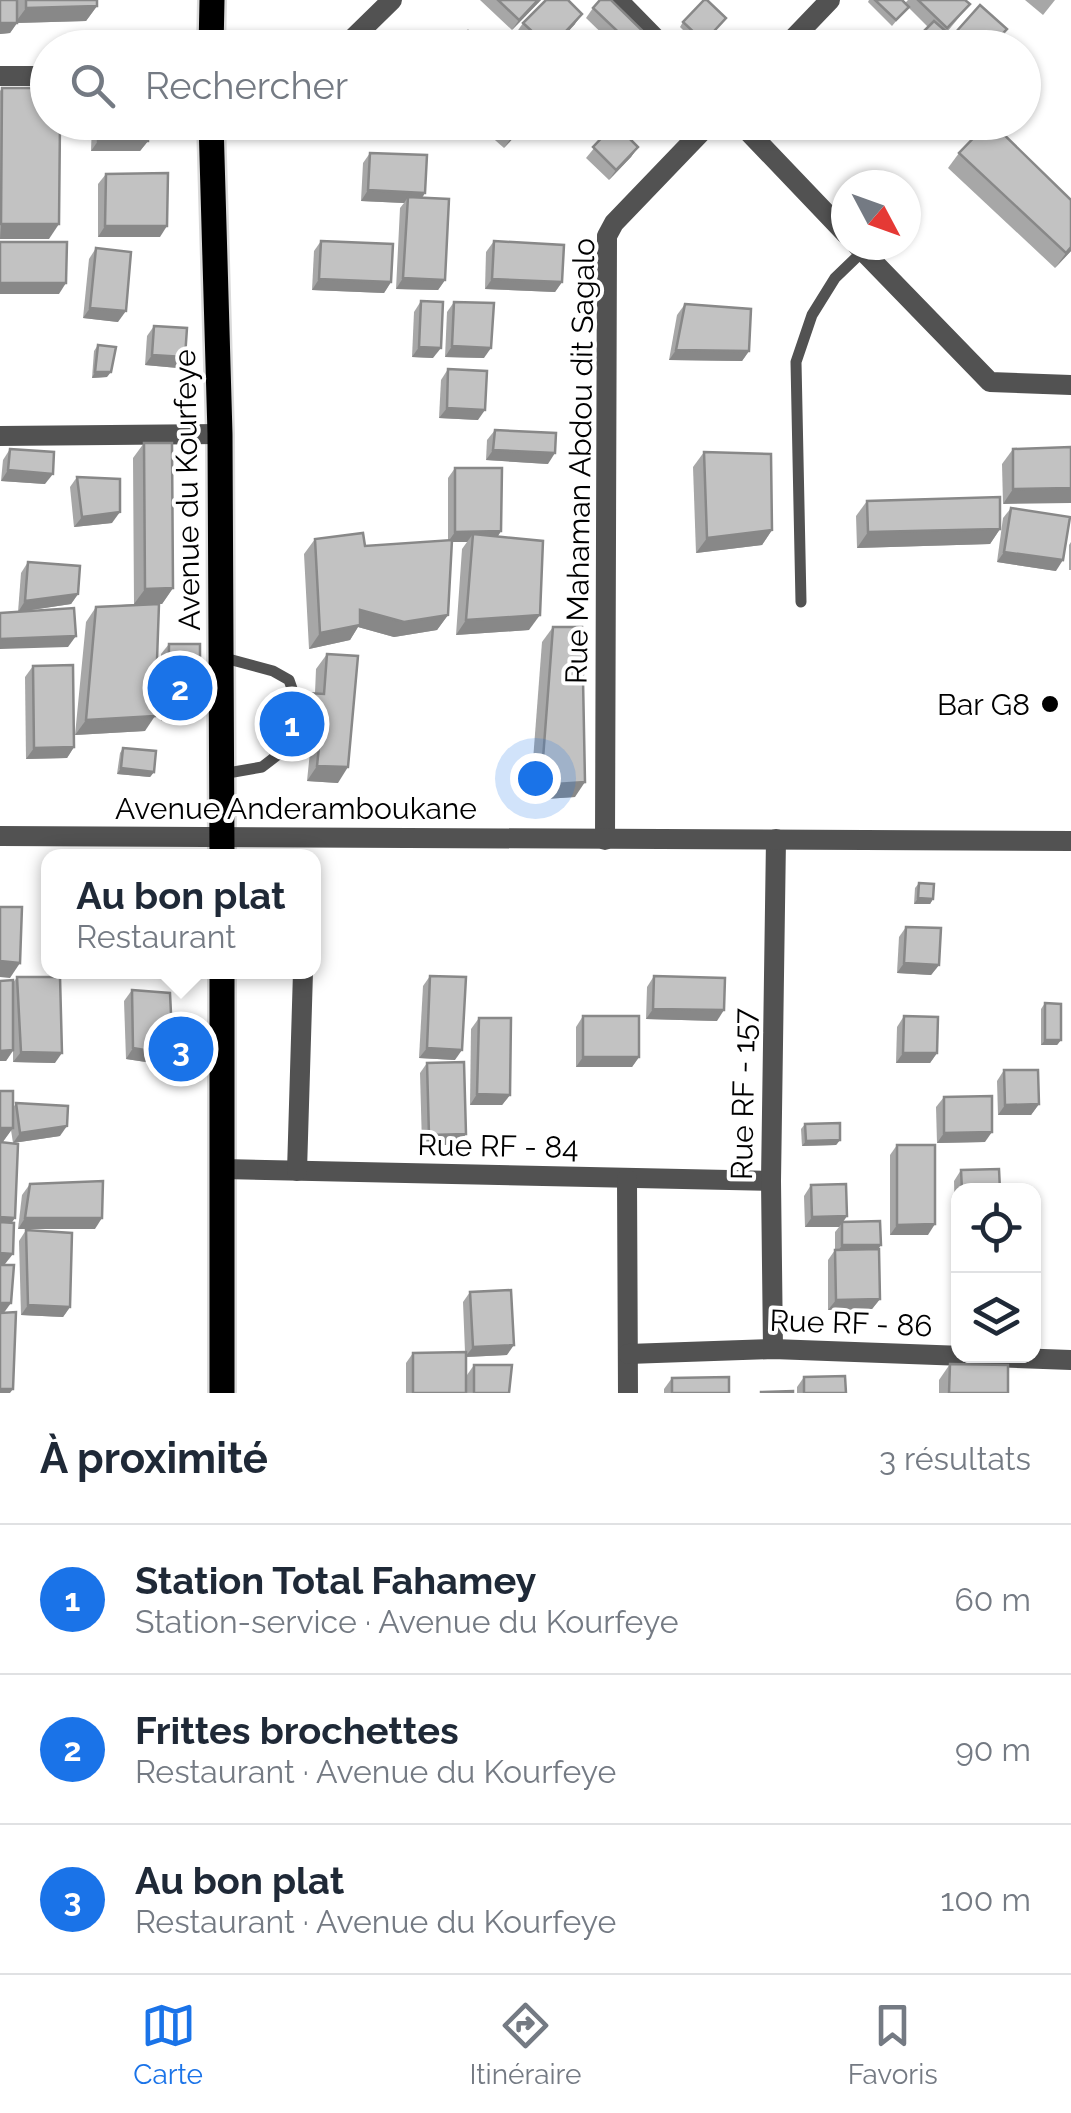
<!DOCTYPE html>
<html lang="fr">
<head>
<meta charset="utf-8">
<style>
	body { margin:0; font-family:Raleway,sans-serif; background:#f2f2f3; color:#1f2937 }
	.controls { position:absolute; right:30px; bottom:30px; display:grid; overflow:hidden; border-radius:20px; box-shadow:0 2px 8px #0004 }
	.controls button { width:90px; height:90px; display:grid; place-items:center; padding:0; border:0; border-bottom:2px solid #e0e1e3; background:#fff; color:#1f2937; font:50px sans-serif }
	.compass { position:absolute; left:831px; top:170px; width:90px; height:90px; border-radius:50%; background:#fff; box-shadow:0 2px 8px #0004; rotate:131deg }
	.you { position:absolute; left:535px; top:778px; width:35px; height:35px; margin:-25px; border:8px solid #fff; border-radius:50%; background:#1a73e8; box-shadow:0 0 0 15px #1a73e833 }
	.badge { display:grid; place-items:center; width:65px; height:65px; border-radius:50%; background:#1a73e8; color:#fff; font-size:32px; font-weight:700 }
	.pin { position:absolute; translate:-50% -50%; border:5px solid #fff; box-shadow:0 2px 10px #0006 }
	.popup { position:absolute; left:41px; top:849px; width:280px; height:130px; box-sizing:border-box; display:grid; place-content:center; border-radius:20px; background:#fff; filter:drop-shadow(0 2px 8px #0005); font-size:32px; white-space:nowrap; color:#747a83 }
	.popup b { font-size:38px; color:#1f2937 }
	.popup::after { content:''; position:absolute; left:50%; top:100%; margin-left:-20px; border:20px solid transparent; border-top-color:#fff }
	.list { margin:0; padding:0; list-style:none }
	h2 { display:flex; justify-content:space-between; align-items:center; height:130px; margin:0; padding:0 40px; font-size:42px }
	h2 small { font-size:32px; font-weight:400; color:#747a83 }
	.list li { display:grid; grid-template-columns:65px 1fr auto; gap:30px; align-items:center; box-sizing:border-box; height:150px; padding:0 40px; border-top:2px solid #e0e1e3 }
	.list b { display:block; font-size:38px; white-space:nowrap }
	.list p { margin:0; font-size:32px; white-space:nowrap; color:#747a83 }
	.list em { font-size:32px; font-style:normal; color:#747a83 }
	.icon { flex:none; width:55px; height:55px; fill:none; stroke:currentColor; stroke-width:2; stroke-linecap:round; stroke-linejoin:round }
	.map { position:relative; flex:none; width:1071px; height:1393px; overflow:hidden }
	.search { position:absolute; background:#fff; box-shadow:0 2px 8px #0004; left:30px; right:30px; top:30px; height:110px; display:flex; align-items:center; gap:25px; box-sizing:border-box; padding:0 35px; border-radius:55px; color:#747a83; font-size:38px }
	.sheet { height:580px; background:#fff }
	nav { display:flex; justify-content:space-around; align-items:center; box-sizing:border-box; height:140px; border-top:2px solid #e0e1e3; background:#fff; font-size:28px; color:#747a83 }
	nav a { display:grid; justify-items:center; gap:5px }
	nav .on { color:#1a73e8 }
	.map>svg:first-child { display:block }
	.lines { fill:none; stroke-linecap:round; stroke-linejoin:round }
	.primary-casing { stroke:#dbdbdb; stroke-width:30 }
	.service { stroke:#525252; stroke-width:11 }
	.minor { stroke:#525252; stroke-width:20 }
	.tertiary { stroke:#525252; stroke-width:20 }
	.primary { stroke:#000; stroke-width:25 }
	.wall { fill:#a7a7a7 }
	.shaded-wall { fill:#888 }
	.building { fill:#c2c2c2; stroke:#888; stroke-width:2.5 }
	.poi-dot { fill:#000; stroke:#fff; stroke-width:4 }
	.labels { text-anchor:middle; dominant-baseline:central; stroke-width:8; stroke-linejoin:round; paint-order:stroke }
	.street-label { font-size:30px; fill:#000; stroke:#fff }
	.poi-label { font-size:30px; fill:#000; stroke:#fff; text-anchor:end }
</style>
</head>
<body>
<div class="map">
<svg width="1071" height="1393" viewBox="0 0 1071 1393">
	<rect width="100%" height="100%" fill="#fff"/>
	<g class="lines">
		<g class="primary-casing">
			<g id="primary">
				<polyline points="211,48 212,0"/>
				<polyline points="211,122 220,434 222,856"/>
				<polyline points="222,1393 222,972"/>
			</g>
		</g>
		<g class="service">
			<polyline points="801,602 796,362 812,315 835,278 863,251"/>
			<polyline points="221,657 273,671 289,680 297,703"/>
			<polyline points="222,774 262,767 293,743"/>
		</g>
		<g class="minor">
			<polyline points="618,0 665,48"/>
			<polyline points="343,48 392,0"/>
			<polyline points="784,48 830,0"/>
			<polyline points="0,76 48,76"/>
			<polyline points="739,122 846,234"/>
			<polyline points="211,133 250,122"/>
			<polyline points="857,245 990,382 1071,385"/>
			<polyline points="0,436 220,434"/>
			<polyline points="605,840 607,236 614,223 711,122"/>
			<polyline points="223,1169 771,1181"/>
			<polyline points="297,1171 303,972"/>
			<polyline points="627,1179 628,1393"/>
			<polyline points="773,1349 771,1181 776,839"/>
			<polyline points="628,1354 773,1349 1071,1360"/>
		</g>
		<polyline class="tertiary" points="0,836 1071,841"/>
		<use href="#primary" class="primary"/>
	</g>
	<g class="wall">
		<polygon points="0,0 97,0 97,6 86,21 17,23 10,33 0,34"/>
		<polygon points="480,0 541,0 512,30"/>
		<polygon points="869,0 902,0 905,3 908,0 965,0 970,4 947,32 953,37 955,33 1007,29 992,48 907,48 928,27 908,7 892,26 868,2"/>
		<polygon points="1025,0 1055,0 1043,15"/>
		<polygon points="593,8 660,48 617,48 586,18"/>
		<polygon points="726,18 700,47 680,27 683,22"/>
		<polygon points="523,23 575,24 553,48 531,48 516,33"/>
		<polygon points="2,88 49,239 0,239 0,91"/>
		<polygon points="92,122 148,122 148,141 140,151 91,151"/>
		<polygon points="482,122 528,122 504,148 479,126"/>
		<polygon points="601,122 645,122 630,139 638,147 631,157 609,180 586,158 609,130"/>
		<polygon points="778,122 802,122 791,135"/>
		<polygon points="370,153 425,193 422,198 445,280 438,290 396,289 400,208 404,203 361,201 363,163"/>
		<polygon points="959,153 1071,251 1055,268 948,168"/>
		<polygon points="106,174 160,237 98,237 98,184"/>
		<polygon points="321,241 391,282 384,293 312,290 314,251"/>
		<polygon points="494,241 562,282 555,292 485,289 486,252"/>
		<polygon points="96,248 118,322 83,318 89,259"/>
		<polygon points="421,301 433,358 412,357 414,312"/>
		<polygon points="454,302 484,358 445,357 447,312"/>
		<polygon points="685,304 749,351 742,361 669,360 677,315"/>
		<polygon points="154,326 185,357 178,368 145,365 147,336"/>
		<polygon points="98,345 107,377 92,378 94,351"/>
		<polygon points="448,369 478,420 439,418 441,380"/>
		<polygon points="495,430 548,464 486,460 487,440"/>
		<polygon points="144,443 173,588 162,604 159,604 145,731 75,735 86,622 96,607 134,604 133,458"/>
		<polygon points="1071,447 1003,504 1002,464 1013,449"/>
		<polygon points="10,449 45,484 1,481 3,460"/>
		<polygon points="704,452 772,530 762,545 696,553 693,467"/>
		<polygon points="455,468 501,531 498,536 529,630 456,635 462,549 467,542 452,542 448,615 437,630 394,637 358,627 350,640 309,649 304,554 315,539 365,546 448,541 448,478"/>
		<polygon points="77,477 112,523 74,527 70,487"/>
		<polygon points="867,501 1000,529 990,544 857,548 856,516"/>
		<polygon points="1011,508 1056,571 997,562 1003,518"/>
		<polygon points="1071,542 1071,570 1069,570 1069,545"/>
		<polygon points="28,562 78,594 71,604 18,612 21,573"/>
		<polygon points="553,627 575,797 530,800 542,642"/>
		<polygon points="169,644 192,721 161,721 161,654"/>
		<polygon points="327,654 338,783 307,781 311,742 275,742 278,707 289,692 315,693 316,669"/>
		<polygon points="33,666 74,747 67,758 26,759 25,677"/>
		<polygon points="123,748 154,772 150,777 117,774 120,753"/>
		<polygon points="919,883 933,899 930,904 914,904 915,888"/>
		<polygon points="906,927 939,965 931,975 897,973 899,937"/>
		<polygon points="430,976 455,1060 419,1058 423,986"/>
		<polygon points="654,976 717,1021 646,1019 647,987"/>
		<polygon points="17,977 55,1063 13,1062 13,1051 6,1061 13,983"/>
		<polygon points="132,990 166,1065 126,1059 124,1001"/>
		<polygon points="1045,1003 1061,1040 1057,1045 1041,1045 1041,1009"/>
		<polygon points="583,1016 639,1057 632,1067 576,1067 576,1027"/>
		<polygon points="904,1016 937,1053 930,1063 896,1063 897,1027"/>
		<polygon points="479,1018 510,1095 502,1105 470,1105 471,1029"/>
		<polygon points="427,1063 458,1145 422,1145 420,1073"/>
		<polygon points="1004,1070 1039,1104 1031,1115 998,1115 997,1081"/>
		<polygon points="0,1091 13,1108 16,1103 60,1136 13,1143 11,1130 2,1143 12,1222 5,1264 0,1264"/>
		<polygon points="944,1097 985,1142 937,1143 936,1107"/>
		<polygon points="805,1124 840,1140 836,1145 802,1146 801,1129"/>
		<polygon points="897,1145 928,1235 890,1235 890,1155"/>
		<polygon points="961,1170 1000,1190 958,1190 958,1221 955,1221 954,1181"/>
		<polygon points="30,1184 95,1229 18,1229 22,1195"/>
		<polygon points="811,1185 847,1216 843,1222 878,1249 880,1299 872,1309 828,1310 828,1260 835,1250 835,1232 839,1227 805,1227 804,1196"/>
		<polygon points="26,1230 70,1307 63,1317 21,1315 19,1241"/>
		<polygon points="470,1292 507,1355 466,1357 466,1393 406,1393 406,1363 413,1353 465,1352 463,1302"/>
		<polygon points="950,1364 1008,1393 939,1393 939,1380"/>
		<polygon points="474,1365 509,1393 467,1393 467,1375"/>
		<polygon points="804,1377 846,1393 797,1393 797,1387"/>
		<polygon points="672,1378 729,1393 664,1393 664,1389"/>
	</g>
	<g class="shaded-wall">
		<polygon points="538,0 541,0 512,30 519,20"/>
		<polygon points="97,6 86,21 15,23 26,8"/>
		<polygon points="582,14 575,24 553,48 550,48"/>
		<polygon points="0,23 17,23 10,33 0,34"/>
		<polygon points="525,122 528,122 504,148 511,138"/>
		<polygon points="98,141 148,141 140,151 91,151"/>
		<polygon points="638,147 631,157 609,180 616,170"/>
		<polygon points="368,190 425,193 418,203 408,197 404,203 361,201"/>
		<polygon points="1,224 59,224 49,239 0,239"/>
		<polygon points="105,226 167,226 160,237 98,237"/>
		<polygon points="1071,247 1071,251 1055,268 1066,253"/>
		<polygon points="403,278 445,280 438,290 396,289"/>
		<polygon points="319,279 391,282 384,293 312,290"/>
		<polygon points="492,279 562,282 555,292 485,289"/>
		<polygon points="0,283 66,283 59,294 0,294"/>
		<polygon points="90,308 126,311 118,322 83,318"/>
		<polygon points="452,346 491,348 484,358 445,357"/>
		<polygon points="419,347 441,348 433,358 412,357"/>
		<polygon points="676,350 749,351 742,361 669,360"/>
		<polygon points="152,355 185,357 178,368 145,365"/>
		<polygon points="95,372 111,372 107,377 92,378"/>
		<polygon points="447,408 485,410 478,420 439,418"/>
		<polygon points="493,450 555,453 548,464 486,460"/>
		<polygon points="8,470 53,474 45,484 1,481"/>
		<polygon points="1071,488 1071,503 1003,504 1013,489"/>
		<polygon points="120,512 112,523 74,527 82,517"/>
		<polygon points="1000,529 990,544 857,548 868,532"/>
		<polygon points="772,530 762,545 696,553 707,538"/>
		<polygon points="501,531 494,542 473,534 467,542 448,542 455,532"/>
		<polygon points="1004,552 1063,560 1056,571 997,562"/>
		<polygon points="173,588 162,604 134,604 145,589"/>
		<polygon points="78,594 71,604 18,612 25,601"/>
		<polygon points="360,610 448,615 437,630 394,637 358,627 350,640 309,649 320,633"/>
		<polygon points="540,615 529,630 456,635 466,620"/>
		<polygon points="76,636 68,647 0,649 0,639"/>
		<polygon points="168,711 200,711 192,721 161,721"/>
		<polygon points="155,716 145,731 75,735 86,720"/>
		<polygon points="286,726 321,727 311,742 275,742"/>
		<polygon points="74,747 67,758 26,759 34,748"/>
		<polygon points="317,766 348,767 338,783 307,781"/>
		<polygon points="121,768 154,772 150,777 117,774"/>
		<polygon points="585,782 575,797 530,800 541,785"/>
		<polygon points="918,898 933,899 930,904 914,904"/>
		<polygon points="0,961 20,963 10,978 0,977"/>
		<polygon points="904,963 939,965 931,975 897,973"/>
		<polygon points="81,972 124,972 121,976"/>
		<polygon points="653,1009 724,1010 717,1021 646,1019"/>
		<polygon points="1045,1040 1061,1040 1057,1045 1041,1045"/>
		<polygon points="133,1048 173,1055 166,1065 126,1059"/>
		<polygon points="427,1048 462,1050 455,1060 419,1058"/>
		<polygon points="13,1050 6,1061 0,1061 0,1051"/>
		<polygon points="21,1052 62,1053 55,1063 13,1062"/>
		<polygon points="903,1053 937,1053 930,1063 896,1063"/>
		<polygon points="583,1057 639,1057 632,1067 576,1067"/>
		<polygon points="477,1094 510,1095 502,1105 470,1105"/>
		<polygon points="1039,1104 1031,1115 998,1115 1005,1105"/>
		<polygon points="67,1126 60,1136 13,1143 20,1133"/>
		<polygon points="0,1128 13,1128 2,1143 0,1143"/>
		<polygon points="992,1132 985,1142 937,1143 944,1133"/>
		<polygon points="466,1134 458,1145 422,1145 429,1135"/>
		<polygon points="840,1140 836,1145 802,1146 806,1141"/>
		<polygon points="847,1216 839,1227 805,1227 812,1217"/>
		<polygon points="0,1217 15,1218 8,1228 0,1228"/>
		<polygon points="25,1218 102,1218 95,1229 18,1229"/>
		<polygon points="935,1224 928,1235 890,1235 897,1225"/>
		<polygon points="842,1245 881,1245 874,1255 835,1256"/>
		<polygon points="0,1253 13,1254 5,1264 0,1264"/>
		<polygon points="880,1299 872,1309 828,1310 836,1300"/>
		<polygon points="0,1303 11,1303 3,1314 0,1314"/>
		<polygon points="28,1305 70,1307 63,1317 21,1315"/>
		<polygon points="514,1345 507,1355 465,1357 473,1347"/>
		<polygon points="0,1389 13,1389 10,1393 0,1393"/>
	</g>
	<g class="building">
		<rect x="0" y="0" width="17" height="23"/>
		<polygon points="26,0 97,0 97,6 26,8"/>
		<polygon points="498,0 538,0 519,20"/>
		<polygon points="546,0 568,0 582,14 550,48 523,23"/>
		<polygon points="600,0 611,0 660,48 635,48 593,8"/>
		<polygon points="704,0 707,0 726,18 704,42 683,22"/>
		<polygon points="875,0 902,0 909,7 896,20"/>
		<polygon points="918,0 965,0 970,4 947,28"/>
		<polygon points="980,5 1007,29 989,48 973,48 955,33"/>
		<polygon points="934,21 965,48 907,48"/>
		<polygon points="468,31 483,45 481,48 453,48"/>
		<polygon points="567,36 578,48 556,48"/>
		<polygon points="831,39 840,48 823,48"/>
		<polygon points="2,88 48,88 48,122 60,122 59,224 1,224"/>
		<polygon points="99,122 148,122 148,141 98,141"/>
		<polygon points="494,122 525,122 511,138"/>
		<polygon points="619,122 643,122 632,134"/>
		<polygon points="989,122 991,122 1071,200 1071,247 1066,253 959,153"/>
		<polygon points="615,124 638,147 616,170 593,147"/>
		<polygon points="370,153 427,155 425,193 368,190"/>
		<polygon points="168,173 167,226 105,226 106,174"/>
		<polygon points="408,197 449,199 445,280 403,278"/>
		<polygon points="321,241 393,244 391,282 319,279"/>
		<polygon points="494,241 564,245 562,282 492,279"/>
		<polygon points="0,242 67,242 66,283 0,283"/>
		<polygon points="96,248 131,252 126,311 90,308"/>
		<polygon points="421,301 443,302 441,348 419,347"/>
		<polygon points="454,302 494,303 491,348 452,346"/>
		<polygon points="685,304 751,309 749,351 676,350"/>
		<polygon points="154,326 187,328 185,357 152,355"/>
		<polygon points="98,345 116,347 111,372 95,372"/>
		<polygon points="448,369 487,371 485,410 447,408"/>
		<polygon points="495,430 556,433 555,453 493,450"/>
		<polygon points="144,443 172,443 173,588 145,589"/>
		<polygon points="1071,447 1071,488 1013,489 1013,449"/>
		<polygon points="10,449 54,452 53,474 8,470"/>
		<polygon points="704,452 771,454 772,530 707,538"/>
		<polygon points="455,468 502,468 501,531 455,532"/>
		<polygon points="77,477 120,479 120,512 82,517"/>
		<polygon points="1000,497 1000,529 868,532 867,501"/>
		<polygon points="1011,508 1070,517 1063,560 1004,552"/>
		<polygon points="363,533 365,546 452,540 448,615 404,622 360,610 360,625 320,633 315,539"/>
		<polygon points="473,534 543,541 540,615 466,620"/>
		<polygon points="28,562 80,566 78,594 25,601"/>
		<polygon points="159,604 155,716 86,720 96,607"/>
		<polygon points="74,608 76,636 0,639 0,613"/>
		<polygon points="553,627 582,627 585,782 541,785"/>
		<polygon points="169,644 200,644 200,711 168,711"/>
		<polygon points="327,654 358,656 348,767 317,766 321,727 286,726 289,692 324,694"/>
		<polygon points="73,665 74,747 34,748 33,666"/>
		<polygon points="123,748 156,751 154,772 121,768"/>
		<polygon points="919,883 934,884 933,899 918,898"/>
		<polygon points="0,907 22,907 20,963 0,961"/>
		<polygon points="906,927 941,928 939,965 904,963"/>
		<polygon points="430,976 466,977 462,1050 427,1048"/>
		<polygon points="654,976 725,978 724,1010 653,1009"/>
		<polygon points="17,977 60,977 62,1053 21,1052"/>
		<polygon points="13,980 13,1050 0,1051 0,981"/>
		<polygon points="132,990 170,993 173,1055 133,1048"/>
		<polygon points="1045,1003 1061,1004 1061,1040 1045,1040"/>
		<rect x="583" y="1016" width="56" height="41"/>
		<polygon points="904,1016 938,1017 937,1053 903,1053"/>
		<polygon points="479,1018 511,1018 510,1095 477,1094"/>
		<polygon points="464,1062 466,1134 429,1135 427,1063"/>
		<polygon points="1004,1070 1038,1070 1039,1104 1005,1105"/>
		<rect x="0" y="1091" width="13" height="37"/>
		<polygon points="992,1096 992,1132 944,1133 944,1097"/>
		<polygon points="16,1103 68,1106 67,1126 20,1133"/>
		<polygon points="840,1123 840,1140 806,1141 805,1124"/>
		<polygon points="0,1142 18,1144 15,1218 0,1217"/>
		<polygon points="897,1145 935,1145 935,1224 897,1225"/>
		<polygon points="999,1169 1000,1190 962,1190 961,1170"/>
		<polygon points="103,1181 102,1218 25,1218 30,1184"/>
		<polygon points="846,1184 847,1216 812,1217 811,1185"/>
		<polygon points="880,1221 881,1245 842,1245 842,1222"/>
		<polygon points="0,1222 14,1223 13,1254 0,1253"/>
		<polygon points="26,1230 72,1233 70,1307 28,1305"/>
		<polygon points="879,1249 880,1299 836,1300 835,1250"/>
		<polygon points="0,1265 14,1265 11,1303 0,1303"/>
		<polygon points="511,1290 514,1345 473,1347 470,1292"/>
		<polygon points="16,1312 13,1389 0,1389 0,1313"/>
		<polygon points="466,1352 466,1393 413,1393 413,1353"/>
		<polygon points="950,1364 1008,1365 1008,1393 949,1393"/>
		<polygon points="474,1365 512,1365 509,1393 474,1393"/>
		<polygon points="845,1376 846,1393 804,1393 804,1377"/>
		<polygon points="729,1377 729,1393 672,1393 672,1378"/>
		<polygon points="793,1391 793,1393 761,1393 761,1392"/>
	</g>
	<circle class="poi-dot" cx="1050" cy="704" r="10"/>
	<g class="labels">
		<g class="street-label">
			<text transform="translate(580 461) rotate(-89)">Rue Mahaman Abdou dit Sagalo</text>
			<text transform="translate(187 490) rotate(-91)">Avenue du Kourfeye</text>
			<text x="296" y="808">Avenue Anderamboukane</text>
			<text transform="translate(743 1094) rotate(-89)">Rue RF - 157</text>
			<text transform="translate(498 1146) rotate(1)">Rue RF - 84</text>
			<text transform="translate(851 1323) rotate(2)">Rue RF - 86</text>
		</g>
		<g class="poi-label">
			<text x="1030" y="704">Bar G8</text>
		</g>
	</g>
</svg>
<div class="controls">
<button><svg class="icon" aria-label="locate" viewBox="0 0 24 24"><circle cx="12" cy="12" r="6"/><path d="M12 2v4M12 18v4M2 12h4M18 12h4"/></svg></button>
<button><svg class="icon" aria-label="layers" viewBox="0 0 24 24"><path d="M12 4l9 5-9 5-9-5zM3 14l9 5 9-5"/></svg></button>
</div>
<svg class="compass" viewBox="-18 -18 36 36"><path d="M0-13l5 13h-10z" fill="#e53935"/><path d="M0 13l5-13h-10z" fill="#747a83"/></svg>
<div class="you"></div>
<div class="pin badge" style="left:292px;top:724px">1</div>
<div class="pin badge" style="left:180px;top:688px">2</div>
<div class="pin badge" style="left:181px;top:1049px">3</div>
<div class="popup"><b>Au bon plat</b>Restaurant</div>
<div class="search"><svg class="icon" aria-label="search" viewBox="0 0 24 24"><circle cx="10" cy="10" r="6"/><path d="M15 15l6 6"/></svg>Rechercher</div>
</div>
<section class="sheet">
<h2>À proximité<small>3 résultats</small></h2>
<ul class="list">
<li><span class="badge">1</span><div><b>Station Total Fahamey</b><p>Station-service · Avenue du Kourfeye</p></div><em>60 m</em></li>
<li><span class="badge">2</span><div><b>Frittes brochettes</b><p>Restaurant · Avenue du Kourfeye</p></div><em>90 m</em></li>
<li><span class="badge">3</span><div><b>Au bon plat</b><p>Restaurant · Avenue du Kourfeye</p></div><em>100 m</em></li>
</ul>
</section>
<nav>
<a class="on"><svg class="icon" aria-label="map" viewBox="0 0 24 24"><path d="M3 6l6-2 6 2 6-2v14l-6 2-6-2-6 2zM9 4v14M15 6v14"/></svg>Carte</a>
<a><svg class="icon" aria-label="directions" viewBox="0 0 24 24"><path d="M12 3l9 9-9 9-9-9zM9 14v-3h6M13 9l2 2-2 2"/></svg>Itinéraire</a>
<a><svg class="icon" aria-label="saved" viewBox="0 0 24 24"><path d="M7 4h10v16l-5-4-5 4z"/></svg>Favoris</a>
</nav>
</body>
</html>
